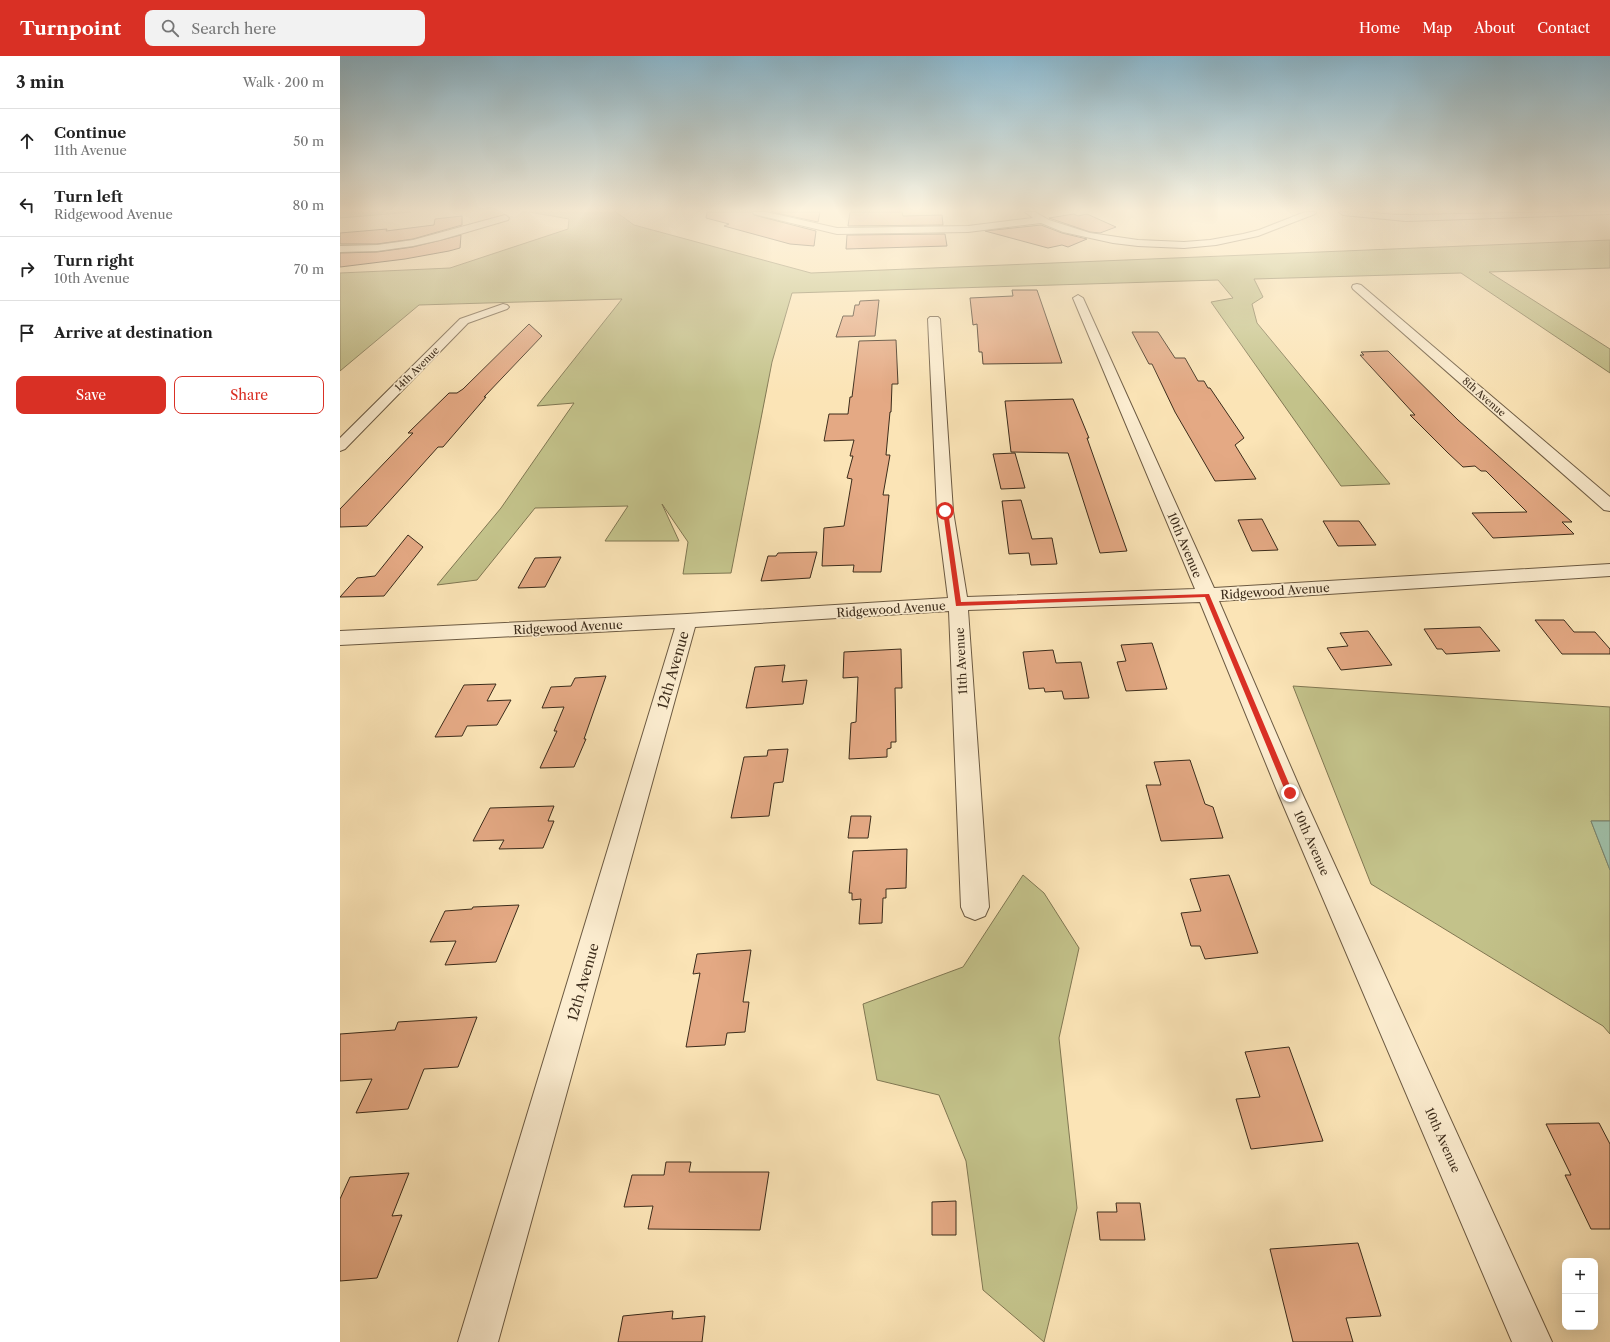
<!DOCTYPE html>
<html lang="en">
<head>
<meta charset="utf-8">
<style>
	body { margin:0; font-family:"Libre Caslon Text",serif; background:#f2f2f2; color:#222 }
	.controls { position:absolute; right:12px; bottom:12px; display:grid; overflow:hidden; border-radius:8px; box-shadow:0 4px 16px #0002 }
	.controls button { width:36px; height:36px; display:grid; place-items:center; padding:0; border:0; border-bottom:1px solid #e0e0e0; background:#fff; color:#222; font:20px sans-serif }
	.stop { position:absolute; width:12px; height:12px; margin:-9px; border:3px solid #d93025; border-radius:50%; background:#fff }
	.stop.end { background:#d93025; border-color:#fff; box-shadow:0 1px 4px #0008 }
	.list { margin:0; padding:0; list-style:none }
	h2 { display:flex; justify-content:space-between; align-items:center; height:52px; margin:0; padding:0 16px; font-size:17px }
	h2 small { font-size:13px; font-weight:400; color:#767676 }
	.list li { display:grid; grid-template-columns:26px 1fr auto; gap:12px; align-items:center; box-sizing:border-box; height:64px; padding:0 16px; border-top:1px solid #e0e0e0 }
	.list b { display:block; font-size:15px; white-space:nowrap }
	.list p { margin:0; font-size:13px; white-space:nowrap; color:#767676 }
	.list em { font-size:13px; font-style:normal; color:#767676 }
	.actions { display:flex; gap:8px; padding:12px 16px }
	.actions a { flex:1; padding:9px 0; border:1px solid #d93025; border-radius:8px; text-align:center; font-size:14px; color:#d93025 }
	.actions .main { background:#d93025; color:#fff }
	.icon { flex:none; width:22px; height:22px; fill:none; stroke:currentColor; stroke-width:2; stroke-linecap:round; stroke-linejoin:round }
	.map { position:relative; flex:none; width:1270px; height:1286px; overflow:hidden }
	header { display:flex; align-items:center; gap:24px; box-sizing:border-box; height:56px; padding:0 20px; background:#d93025; color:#fff }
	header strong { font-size:19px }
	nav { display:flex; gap:22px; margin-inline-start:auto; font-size:14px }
	.search { width:280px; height:36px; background:#f2f2f2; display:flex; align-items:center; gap:10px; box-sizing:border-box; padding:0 14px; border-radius:8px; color:#767676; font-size:15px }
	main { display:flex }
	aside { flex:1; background:#fff }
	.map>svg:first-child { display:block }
	.green { fill:#c3c28a; stroke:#807752 }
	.water { fill:#a0bfa8; stroke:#788470 }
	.building { fill:#e4a984; stroke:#3c2c1b }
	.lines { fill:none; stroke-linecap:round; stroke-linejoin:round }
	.minor-casing { stroke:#6c5a42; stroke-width:2 }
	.minor { fill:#fcedd0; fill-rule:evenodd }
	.route { fill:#d93025 }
	.labels { text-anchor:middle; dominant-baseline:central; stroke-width:3.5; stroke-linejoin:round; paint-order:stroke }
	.far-street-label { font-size:10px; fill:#3c2c1b; stroke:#fcedd0 }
	.street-label { font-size:12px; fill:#3c2c1b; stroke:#fcedd0 }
	.near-street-label { font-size:14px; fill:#3c2c1b; stroke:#fcedd0 }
</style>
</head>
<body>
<header>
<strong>Turnpoint</strong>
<div class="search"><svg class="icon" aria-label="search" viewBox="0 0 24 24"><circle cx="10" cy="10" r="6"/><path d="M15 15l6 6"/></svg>Search here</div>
<nav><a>Home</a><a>Map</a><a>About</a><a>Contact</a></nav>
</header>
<main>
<aside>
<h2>3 min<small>Walk · 200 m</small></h2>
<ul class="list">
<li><svg class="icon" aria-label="ahead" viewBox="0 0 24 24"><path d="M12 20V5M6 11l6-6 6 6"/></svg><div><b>Continue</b><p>11th Avenue</p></div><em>50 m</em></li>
<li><svg class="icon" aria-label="left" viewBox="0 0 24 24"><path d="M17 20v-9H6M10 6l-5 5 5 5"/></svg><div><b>Turn left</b><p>Ridgewood Avenue</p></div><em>80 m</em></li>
<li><svg class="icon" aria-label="right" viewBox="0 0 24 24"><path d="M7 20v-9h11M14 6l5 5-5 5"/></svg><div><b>Turn right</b><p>10th Avenue</p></div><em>70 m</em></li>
<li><svg class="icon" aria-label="arrive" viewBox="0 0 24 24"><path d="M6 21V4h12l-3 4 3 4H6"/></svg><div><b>Arrive at destination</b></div></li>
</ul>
<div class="actions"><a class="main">Save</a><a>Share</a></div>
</aside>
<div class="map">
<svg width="1270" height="1286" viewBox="0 0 1270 1286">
	<rect width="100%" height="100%" fill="#fbe4b6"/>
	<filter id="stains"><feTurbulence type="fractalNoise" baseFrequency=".005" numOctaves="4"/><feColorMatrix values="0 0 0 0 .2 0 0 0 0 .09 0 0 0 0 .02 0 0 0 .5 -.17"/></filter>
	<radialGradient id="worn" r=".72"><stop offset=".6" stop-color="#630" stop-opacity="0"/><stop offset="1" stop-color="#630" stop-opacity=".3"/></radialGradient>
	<g class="green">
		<polygon points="0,156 71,156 0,162"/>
		<polygon points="189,156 276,156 294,169 471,217 1270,184 1270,212 1149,216 1270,293 1270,317 1121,217 914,223 923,241 912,248 917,267 1050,428 1001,430 871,246 893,242 878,224 452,237 432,306 391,517 343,518 348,486 322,448 339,485 265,485 288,450 195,452 137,524 97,529 161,452 234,347 197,350 282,243 79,249 0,315 0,217 110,212 228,173 229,163"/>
		<polygon points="953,630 1270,651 1270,765 1251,765 1270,814 1270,978 1263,970 1031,828"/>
		<polygon points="683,819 704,837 739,892 719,982 737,1152 704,1286 643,1234 626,1105 599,1039 537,1024 523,948 623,911"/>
	</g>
	<polygon class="water" points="1251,765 1270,765 1270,814"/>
	<g class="building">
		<polygon points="367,156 412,156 414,159 476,175 474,190 450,188 384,170 389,168 366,162"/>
		<polygon points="431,156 480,156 478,166"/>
		<polygon points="510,156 562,156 563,160 602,159 603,169 508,170"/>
		<polygon points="734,158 738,160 747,158 776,171 760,177 750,176 709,162"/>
		<polygon points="122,160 122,169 73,183 37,188 0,188 0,177 47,173 46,175 94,169 95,163"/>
		<polygon points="701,169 722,177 747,183 728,191 722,189 708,192 645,175"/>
		<polygon points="605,178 607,190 506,193 507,179"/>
		<polygon points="121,179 120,192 109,195 65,203 0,211 0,197 37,196 73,191"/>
		<polygon points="672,234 697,234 722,307 643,308 642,296 639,296 637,268 633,269 630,242 673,240"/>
		<polygon points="539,244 535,280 496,281 503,260 513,260 515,249 519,249 520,245"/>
		<polygon points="189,268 202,280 144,341 146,341 103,391 98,391 27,470 0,471 0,453 73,377 68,377 109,337 117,337 123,333"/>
		<polygon points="792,276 818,276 835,302 845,302 858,325 864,325 868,332 870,332 904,382 895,389 916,423 875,425 835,356 812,308 809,308"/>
		<polygon points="556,284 558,328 552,328 551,356 550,356 546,399 550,399 543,439 549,439 541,516 513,516 514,509 482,510 484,472 504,470 512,423 507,422 513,400 510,400 514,384 484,385 489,358 508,358 510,341 512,341 519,285"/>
		<polygon points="1048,295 1118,364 1232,466 1222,466 1234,478 1153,482 1132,457 1187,456 1146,415 1141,415 1135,410 1123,411 1108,397 1070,359 1075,359 1020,299 1024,299 1021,296"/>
		<polygon points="733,343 749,382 747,382 787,495 760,497 728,397 671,396 665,345"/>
		<polygon points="675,397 685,432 661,433 653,398"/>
		<polygon points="681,444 692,483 712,482 717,508 691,509 689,497 669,498 662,445"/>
		<polygon points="922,463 938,494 912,495 898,464"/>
		<polygon points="983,465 1019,465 1036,489 998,490"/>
		<polygon points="68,479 83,491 44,540 0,541 17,522 35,520"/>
		<polygon points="477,496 470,522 421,525 428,500 436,500 438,497"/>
		<polygon points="221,501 205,531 178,532 195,502"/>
		<polygon points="1195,564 1224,564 1234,576 1255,576 1270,593 1270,598 1222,598"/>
		<polygon points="1140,571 1160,595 1106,598 1102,593 1097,593 1084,573"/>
		<polygon points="1028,575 1052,609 1001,614 987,592 1008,590 1000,577"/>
		<polygon points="812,587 827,633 786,635 777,606 786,605 781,589"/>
		<polygon points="561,593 562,632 555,632 556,686 551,686 551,692 547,693 547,701 509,703 511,667 516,666 518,621 503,622 504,596"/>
		<polygon points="713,594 716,607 741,606 749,642 724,643 722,635 705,636 704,632 689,633 683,596"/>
		<polygon points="445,609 442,626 467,624 463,648 406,652 415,611"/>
		<polygon points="266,620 244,683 246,683 234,711 200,712 217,675 214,675 224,651 202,652 211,631 231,630 235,622"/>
		<polygon points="156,628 147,645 171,644 157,669 127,670 122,680 95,681 124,629"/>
		<polygon points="448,693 443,726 434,727 429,760 391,762 404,701 427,700 428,694"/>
		<polygon points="850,704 865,748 873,751 883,782 821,785 806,729 821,729 814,706"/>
		<polygon points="214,750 208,765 214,765 203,792 159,793 164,784 133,785 150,752"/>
		<polygon points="511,760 531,760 528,782 508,782"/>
		<polygon points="567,793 566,832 546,833 546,842 543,842 542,867 519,868 521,843 512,844 512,837 509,837 513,795"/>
		<polygon points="889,819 918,897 865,903 860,890 851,890 841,857 861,855 850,823"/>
		<polygon points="179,849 156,906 105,909 116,885 90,886 105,855 132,853 133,851"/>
		<polygon points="411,894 403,946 409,946 405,976 387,977 385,989 346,991 360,917 353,918 357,898"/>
		<polygon points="137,961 118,1011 84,1013 68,1053 16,1057 32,1023 0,1025 0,978 55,974 58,966"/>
		<polygon points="949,991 983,1085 911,1093 896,1043 920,1041 905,996"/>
		<polygon points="1259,1067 1270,1088 1270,1173 1251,1173 1225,1119 1231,1119 1206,1068"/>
		<polygon points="326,1106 351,1106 349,1116 429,1116 420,1174 308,1173 313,1150 284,1151 292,1119 324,1119"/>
		<polygon points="69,1117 52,1160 62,1159 37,1222 0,1225 0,1143 10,1121"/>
		<polygon points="616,1145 616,1179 592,1179 592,1146"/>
		<polygon points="776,1147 800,1147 805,1184 760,1184 757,1156 777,1156"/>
		<polygon points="1018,1187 1041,1260 1006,1262 1013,1286 953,1286 930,1193"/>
		<polygon points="333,1255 332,1263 365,1260 362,1286 278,1286 283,1260"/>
	</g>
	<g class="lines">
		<g class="minor-casing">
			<g id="minor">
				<polygon points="413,156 426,156 497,172 628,170 693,162 685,156 695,156 709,164 750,177 798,184 844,186 870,184 903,178 919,174 965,156 976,156 975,158 918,180 876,189 844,192 798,190 773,187 723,176 701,167 628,176 497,178 414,158"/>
				<path d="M999 156C1022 153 1045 160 1069 159 1136 158 1203 156 1270 156V158L1066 165 1003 159Z"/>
				<polygon points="165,159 169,162 168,164 100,184 73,190 37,195 0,196 0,190 37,189 73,184"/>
				<polygon points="1017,228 1021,229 1270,441 1270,455 1264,454 1013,233 1012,231 1013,229"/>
				<polygon points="738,239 743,242 874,532 1270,508 1270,520 879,545 962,737 1212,1286 1172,1286 938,737 860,546 628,554 649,851 645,860 635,864 625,860 621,851 609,555 355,571 158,1286 118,1286 335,572 0,589 0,575 347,558 608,542 597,455 588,263 590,261 598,261 600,263 613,455 627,541 855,533 733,242"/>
				<polygon points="163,248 167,249 169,251 167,253 128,267 5,393 0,395 0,382 120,263"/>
			</g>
		</g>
		<use href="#minor" class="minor"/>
	</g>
	<linearGradient id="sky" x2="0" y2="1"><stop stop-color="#8bb8ce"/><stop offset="0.46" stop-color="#fdf3de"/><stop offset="1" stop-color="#fdf3de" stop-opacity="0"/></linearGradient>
	<rect width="1270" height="336" fill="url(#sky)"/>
	<polygon class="route" points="605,453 608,455 621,546 869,538 953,737 952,739 947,739 946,737 865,541 616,550 603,455"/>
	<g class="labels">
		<g class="far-street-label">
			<text transform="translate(77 313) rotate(-45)">14th Avenue</text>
			<text transform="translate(1144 341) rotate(41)">8th Avenue</text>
		</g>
		<g class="street-label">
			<text transform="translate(845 489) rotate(67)">10th Avenue</text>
			<text transform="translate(935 535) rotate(-4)">Ridgewood Avenue</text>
			<text transform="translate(551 553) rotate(-4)">Ridgewood Avenue</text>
			<text transform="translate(228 571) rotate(-3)">Ridgewood Avenue</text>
			<text transform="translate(621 605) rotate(-93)">11th Avenue</text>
			<text transform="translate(972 787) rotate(66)">10th Avenue</text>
			<text transform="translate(1103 1084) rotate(66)">10th Avenue</text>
		</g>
		<g class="near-street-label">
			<text transform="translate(333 614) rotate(-74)">12th Avenue</text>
			<text transform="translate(243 926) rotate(-74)">12th Avenue</text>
		</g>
	</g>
	<rect width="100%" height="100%" filter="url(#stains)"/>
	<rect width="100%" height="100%" fill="url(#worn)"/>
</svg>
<div class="controls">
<button>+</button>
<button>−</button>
</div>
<div class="stop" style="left:605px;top:455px"></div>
<div class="stop end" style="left:950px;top:737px"></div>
</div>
</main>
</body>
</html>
